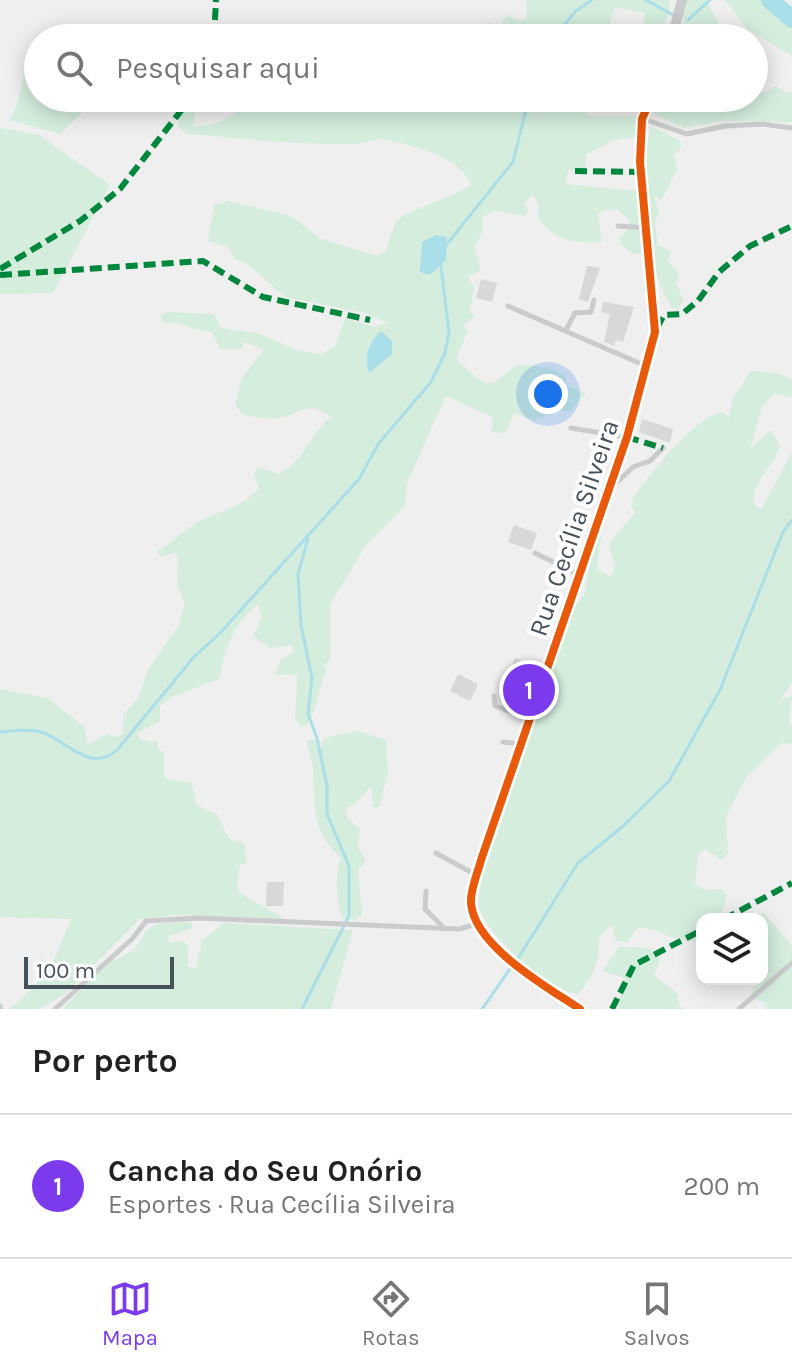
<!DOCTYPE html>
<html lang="pt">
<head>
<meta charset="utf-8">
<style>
	body { margin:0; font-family:Karla,sans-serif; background:#f6f6f6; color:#222 }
	.controls { position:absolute; right:24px; bottom:24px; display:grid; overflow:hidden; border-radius:16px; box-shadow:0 4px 20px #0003 }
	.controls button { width:72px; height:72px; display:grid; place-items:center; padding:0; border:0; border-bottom:2px solid #e0e0e0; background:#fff; color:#222; font:40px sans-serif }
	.scale { position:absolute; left:24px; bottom:20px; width:150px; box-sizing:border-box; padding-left:8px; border:4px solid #47515a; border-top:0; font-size:22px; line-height:28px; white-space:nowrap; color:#47515a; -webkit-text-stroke:6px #fff; paint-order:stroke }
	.you { position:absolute; left:548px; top:394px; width:28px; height:28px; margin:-20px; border:6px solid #fff; border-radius:50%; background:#1a73e8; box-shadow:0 0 0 12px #1a73e833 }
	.badge { display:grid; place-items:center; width:52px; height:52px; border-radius:50%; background:#7c3aed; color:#fff; font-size:26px; font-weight:700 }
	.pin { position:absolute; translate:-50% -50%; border:4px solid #fff; box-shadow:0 2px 8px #0006 }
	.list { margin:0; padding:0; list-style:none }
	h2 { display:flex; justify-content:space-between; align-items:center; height:104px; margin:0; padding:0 32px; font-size:34px }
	h2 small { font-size:26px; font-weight:400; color:#767676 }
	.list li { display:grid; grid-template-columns:52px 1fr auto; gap:24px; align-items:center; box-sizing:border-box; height:144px; padding:0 32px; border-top:2px solid #e0e0e0 }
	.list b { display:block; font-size:30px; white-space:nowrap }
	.list p { margin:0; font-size:26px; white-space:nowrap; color:#767676 }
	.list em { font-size:26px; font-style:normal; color:#767676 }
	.icon { flex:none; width:44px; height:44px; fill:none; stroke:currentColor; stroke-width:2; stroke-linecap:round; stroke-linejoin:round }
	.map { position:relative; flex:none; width:792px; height:1009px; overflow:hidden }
	.search { position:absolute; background:#fff; box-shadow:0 4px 20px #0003; left:24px; right:24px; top:24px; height:88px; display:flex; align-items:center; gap:20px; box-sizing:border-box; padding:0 28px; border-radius:44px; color:#767676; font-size:30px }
	.sheet { height:248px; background:#fff }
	nav { display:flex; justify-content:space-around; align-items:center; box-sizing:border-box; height:112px; border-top:2px solid #e0e0e0; background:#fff; font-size:22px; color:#767676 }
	nav a { display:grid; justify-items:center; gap:4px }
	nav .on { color:#7c3aed }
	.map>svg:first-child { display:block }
	.green { fill:#d4eddd }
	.water { fill:#aadee9 }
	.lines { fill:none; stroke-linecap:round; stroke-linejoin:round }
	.stream { stroke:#aadee9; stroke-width:3 }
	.river { stroke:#aadee9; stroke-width:18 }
	.building { fill:#d8d8d9 }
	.service { stroke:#c9cbcd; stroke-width:5 }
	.minor { stroke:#c9cbcd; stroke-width:10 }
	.quiet { stroke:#00873e; stroke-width:6; stroke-dasharray:12 6; stroke-linecap:butt }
	.cycleway-casing { stroke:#fff; stroke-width:13 }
	.cycleway { stroke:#e8590c; stroke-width:8 }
	.labels { text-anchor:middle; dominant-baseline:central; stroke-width:8; stroke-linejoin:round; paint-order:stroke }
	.street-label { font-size:26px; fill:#47515a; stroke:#fff }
</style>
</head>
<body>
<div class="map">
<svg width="792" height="1009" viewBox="0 0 792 1009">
	<rect width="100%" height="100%" fill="#efefef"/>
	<g class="green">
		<polygon points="526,0 670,0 670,10 658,38 643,38 645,13 615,7 607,31 600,38 476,38 478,28 490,22 501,33 504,27 502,21 507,15 521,21 527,17"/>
		<polygon points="687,0 706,0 727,38 706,38 682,25"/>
		<polygon points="725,0 766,0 792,22 792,56 747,29"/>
		<path d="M38 50V98H97L60 134 9 120C27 91 16 74 38 50Z"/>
		<path d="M754 84 763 93 776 86 790 94 792 91V122L722 121 684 128 655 115 651 106 654 98C679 98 695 115 722 107V98H754Z"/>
		<path d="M177 98H198L193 127 215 124 246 108 254 112C276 103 301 91 325 101L323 110 338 111 356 98H435V102L461 106 473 98H570L589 116H642L637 137 614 140 586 154 585 169 568 170 566 184 637 191 642 253 633 254 621 245 620 237 630 227 629 219 618 210H604L598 214 602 242C572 242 559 243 538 219L539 206 533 194 524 205 529 211 524 216 496 211 483 216V231L474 247 481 271 468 276 474 289 470 311 475 316 463 325 468 330 456 359C464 366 476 379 486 383 497 387 508 368 518 366 530 363 558 369 566 377V385L586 393 569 412 555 410C538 422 533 421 514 413L505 433 491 432 493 417 446 396 407 483 405 506 366 545 330 605 331 655 329 662 323 665 327 670C317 689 318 708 307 725L300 726 295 720 297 675 275 674 281 660 293 652 292 645 270 648 253 636 262 617 258 604C233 624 225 649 219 679L171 697 160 706V721L137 734 141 740 157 742 158 749 164 752V776L170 780 192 783 196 805 217 814 229 839 244 843 247 864H240L237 886 240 893 284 919 177 915 140 919 64 995 38 1009H10L36 985 41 958 47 963 54 960 71 919 0 917V689L48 698 84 727 88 745 107 734 114 737 123 734V715L138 698 148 670 178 626 185 605 177 585 178 558 175 552 161 557 157 551C172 544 180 533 193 525 215 511 242 509 259 488L254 474 257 467 279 474C305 461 309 435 331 417 306 397 299 417 276 418 266 419 254 416 243 415L235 404 242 378 264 349 244 342 242 349H220L212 332C193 330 185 323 164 322L160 316 167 312 214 314 221 328 258 333 299 351 322 354 336 345 345 318 373 327 388 323 365 313 285 297 249 265 235 259 228 247 208 241 214 205 228 201 291 216 321 239 377 256 386 251C389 242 392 229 397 221 405 210 454 198 471 185 465 160 413 145 389 140 377 137 365 144 353 144 298 145 241 138 187 134L179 127Z"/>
		<path d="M651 126 680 141 681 148 674 155 677 170 661 200 654 195 659 213 655 222 658 245 671 251 668 260 679 274 676 283 684 301 678 309 672 308C642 262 638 179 651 126Z"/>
		<polygon points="0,128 39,135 110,185 53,293 0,294"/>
		<path d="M751 371 776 373 792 379V397L774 394 762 407 750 449 770 430 780 445C775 467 751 479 754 504L761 510 792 452V682L781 699 792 696 789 724 792 727V744L781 743 746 778 726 816 728 853 721 860 706 849 698 854 695 885 705 890 722 889 727 896 719 919H702L701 940C674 946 659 926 637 928L628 942 616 941 611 925 599 938C600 961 593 978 578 994 552 993 483 933 479 906 478 898 480 888 480 881L567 615 585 594 593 539 601 536 597 569 611 577 615 567 609 544 635 513 631 506 633 498C650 474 694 418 722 412L729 418 732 400Z"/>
		<path d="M358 731 386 740 388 773 379 807H373L371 786 355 804 345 809 348 819 360 829 358 847 366 861 358 870 362 914 355 920 343 918C335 903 335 872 341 857 311 832 315 807 313 771 313 760 307 750 307 740L314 739 321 747 324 738Z"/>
		<polygon points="764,913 792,946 792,1009 766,1009 764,1002 756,999 749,1003 756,979 762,979 762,919 743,919"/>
		<polygon points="190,921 193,928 167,937 169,943 183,941 188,946 188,967 196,968 202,941 224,923 353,930 331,1009 63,1009 102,967 135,949 147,930 156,924"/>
		<polygon points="619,947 648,948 661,958 654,976 678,994 679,1006 685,1009 618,1009 624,978 603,971"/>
	</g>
	<g class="water">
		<polygon points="436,235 447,237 446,260 430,275 420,272 422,242"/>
		<path d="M381 331 392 341V354L369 373C364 357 368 342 381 331Z"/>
	</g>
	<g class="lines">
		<g class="stream">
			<polyline points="646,0 673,15"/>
			<polyline points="688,20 710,0"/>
			<polyline points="553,38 576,11 592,0"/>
			<polyline points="447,244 513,162 529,98"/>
			<path d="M0 732C14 731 31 728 44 733 69 743 91 773 117 750L194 657 221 632 359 479 379 443 431 382 445 353 449 332 441 266"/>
			<polyline points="517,960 578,863 622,827 669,781 720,690 783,532 792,520"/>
			<polyline points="302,1009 349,916 349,866 327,814 327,786 317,738 308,714 312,678 301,625 298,574 308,539"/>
			<polyline points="482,1009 512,966"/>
		</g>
		<polyline class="river" points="770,0 792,19"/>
	</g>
	<g class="building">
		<polygon points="587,266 600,268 588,302 579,299"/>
		<polygon points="481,279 497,283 492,302 476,298"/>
		<polygon points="603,302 634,307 623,342 616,340 614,346 604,342 610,314 601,312"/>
		<polygon points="642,419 673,429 670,443 639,432"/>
		<polygon points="514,525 537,533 531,550 508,542"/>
		<polygon points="515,658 527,663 525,667 537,672 525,709 500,701"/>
		<polygon points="458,674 478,684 470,701 450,691"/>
		<polygon points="267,882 284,882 283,906 266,906"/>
	</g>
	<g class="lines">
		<g class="service">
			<polyline points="675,31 687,38"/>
			<polyline points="643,119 687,134 725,126 762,124 792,128"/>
			<polyline points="618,226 645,228"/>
			<polyline points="508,306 646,366"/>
			<polyline points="566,330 575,313 591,312 594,300"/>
			<polyline points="571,428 625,437"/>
			<polyline points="614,485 633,467 650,461 663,448"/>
			<polyline points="535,553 579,575"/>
			<polyline points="494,696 495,706 523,716 527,726"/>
			<polyline points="503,742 522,744"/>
			<polyline points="436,853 476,875"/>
			<polyline points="426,891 425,909 445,929"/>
			<polyline points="0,1006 1,1009"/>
			<polyline points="55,1009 132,939 146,921 199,918 459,929 477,924"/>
			<polyline points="739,1009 792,963"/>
		</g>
		<g class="minor">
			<polyline points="672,38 682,0"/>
			<path d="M580 1009C547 987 474 946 471 903 470 890 478 872 481 860L627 437 655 332 640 162 642 119 651 98"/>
		</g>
		<g class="quiet">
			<polyline points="214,38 216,0"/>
			<polyline points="575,171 640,172"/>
			<polyline points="0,269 80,221 120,189 191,98"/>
			<polyline points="0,275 203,261 263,297 370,320"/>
			<polyline points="657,328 664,315 682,314 698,301 719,272 750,246 792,226"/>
			<polyline points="627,437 663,448"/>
			<polyline points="724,919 792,883"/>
			<polyline points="612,1009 634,965 702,930"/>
		</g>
		<g class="cycleway-casing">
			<path id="cycleway" d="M580 1009C547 987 474 946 471 903 470 890 478 872 481 860L627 437 655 332 640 162 642 119 651 98"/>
		</g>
		<use href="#cycleway" class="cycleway"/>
	</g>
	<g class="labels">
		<g class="street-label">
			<text transform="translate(574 528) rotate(-71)">Rua Cecília Silveira</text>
		</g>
	</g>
</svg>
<div class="controls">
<button><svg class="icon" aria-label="layers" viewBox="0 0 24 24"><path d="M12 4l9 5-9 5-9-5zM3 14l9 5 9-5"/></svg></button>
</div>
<div class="scale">100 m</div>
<div class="you"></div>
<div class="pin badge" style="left:529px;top:690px">1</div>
<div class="search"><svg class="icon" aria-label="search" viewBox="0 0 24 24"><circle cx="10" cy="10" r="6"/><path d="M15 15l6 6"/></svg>Pesquisar aqui</div>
</div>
<section class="sheet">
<h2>Por perto<small></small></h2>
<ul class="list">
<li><span class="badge">1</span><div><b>Cancha do Seu Onório</b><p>Esportes · Rua Cecília Silveira</p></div><em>200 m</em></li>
</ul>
</section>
<nav>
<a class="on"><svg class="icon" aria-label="map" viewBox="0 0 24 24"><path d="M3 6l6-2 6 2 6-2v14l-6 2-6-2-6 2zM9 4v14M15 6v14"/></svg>Mapa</a>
<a><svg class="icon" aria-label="directions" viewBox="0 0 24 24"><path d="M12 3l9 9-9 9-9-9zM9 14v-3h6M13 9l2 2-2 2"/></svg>Rotas</a>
<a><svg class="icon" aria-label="saved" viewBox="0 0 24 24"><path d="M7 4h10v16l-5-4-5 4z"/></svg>Salvos</a>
</nav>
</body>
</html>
